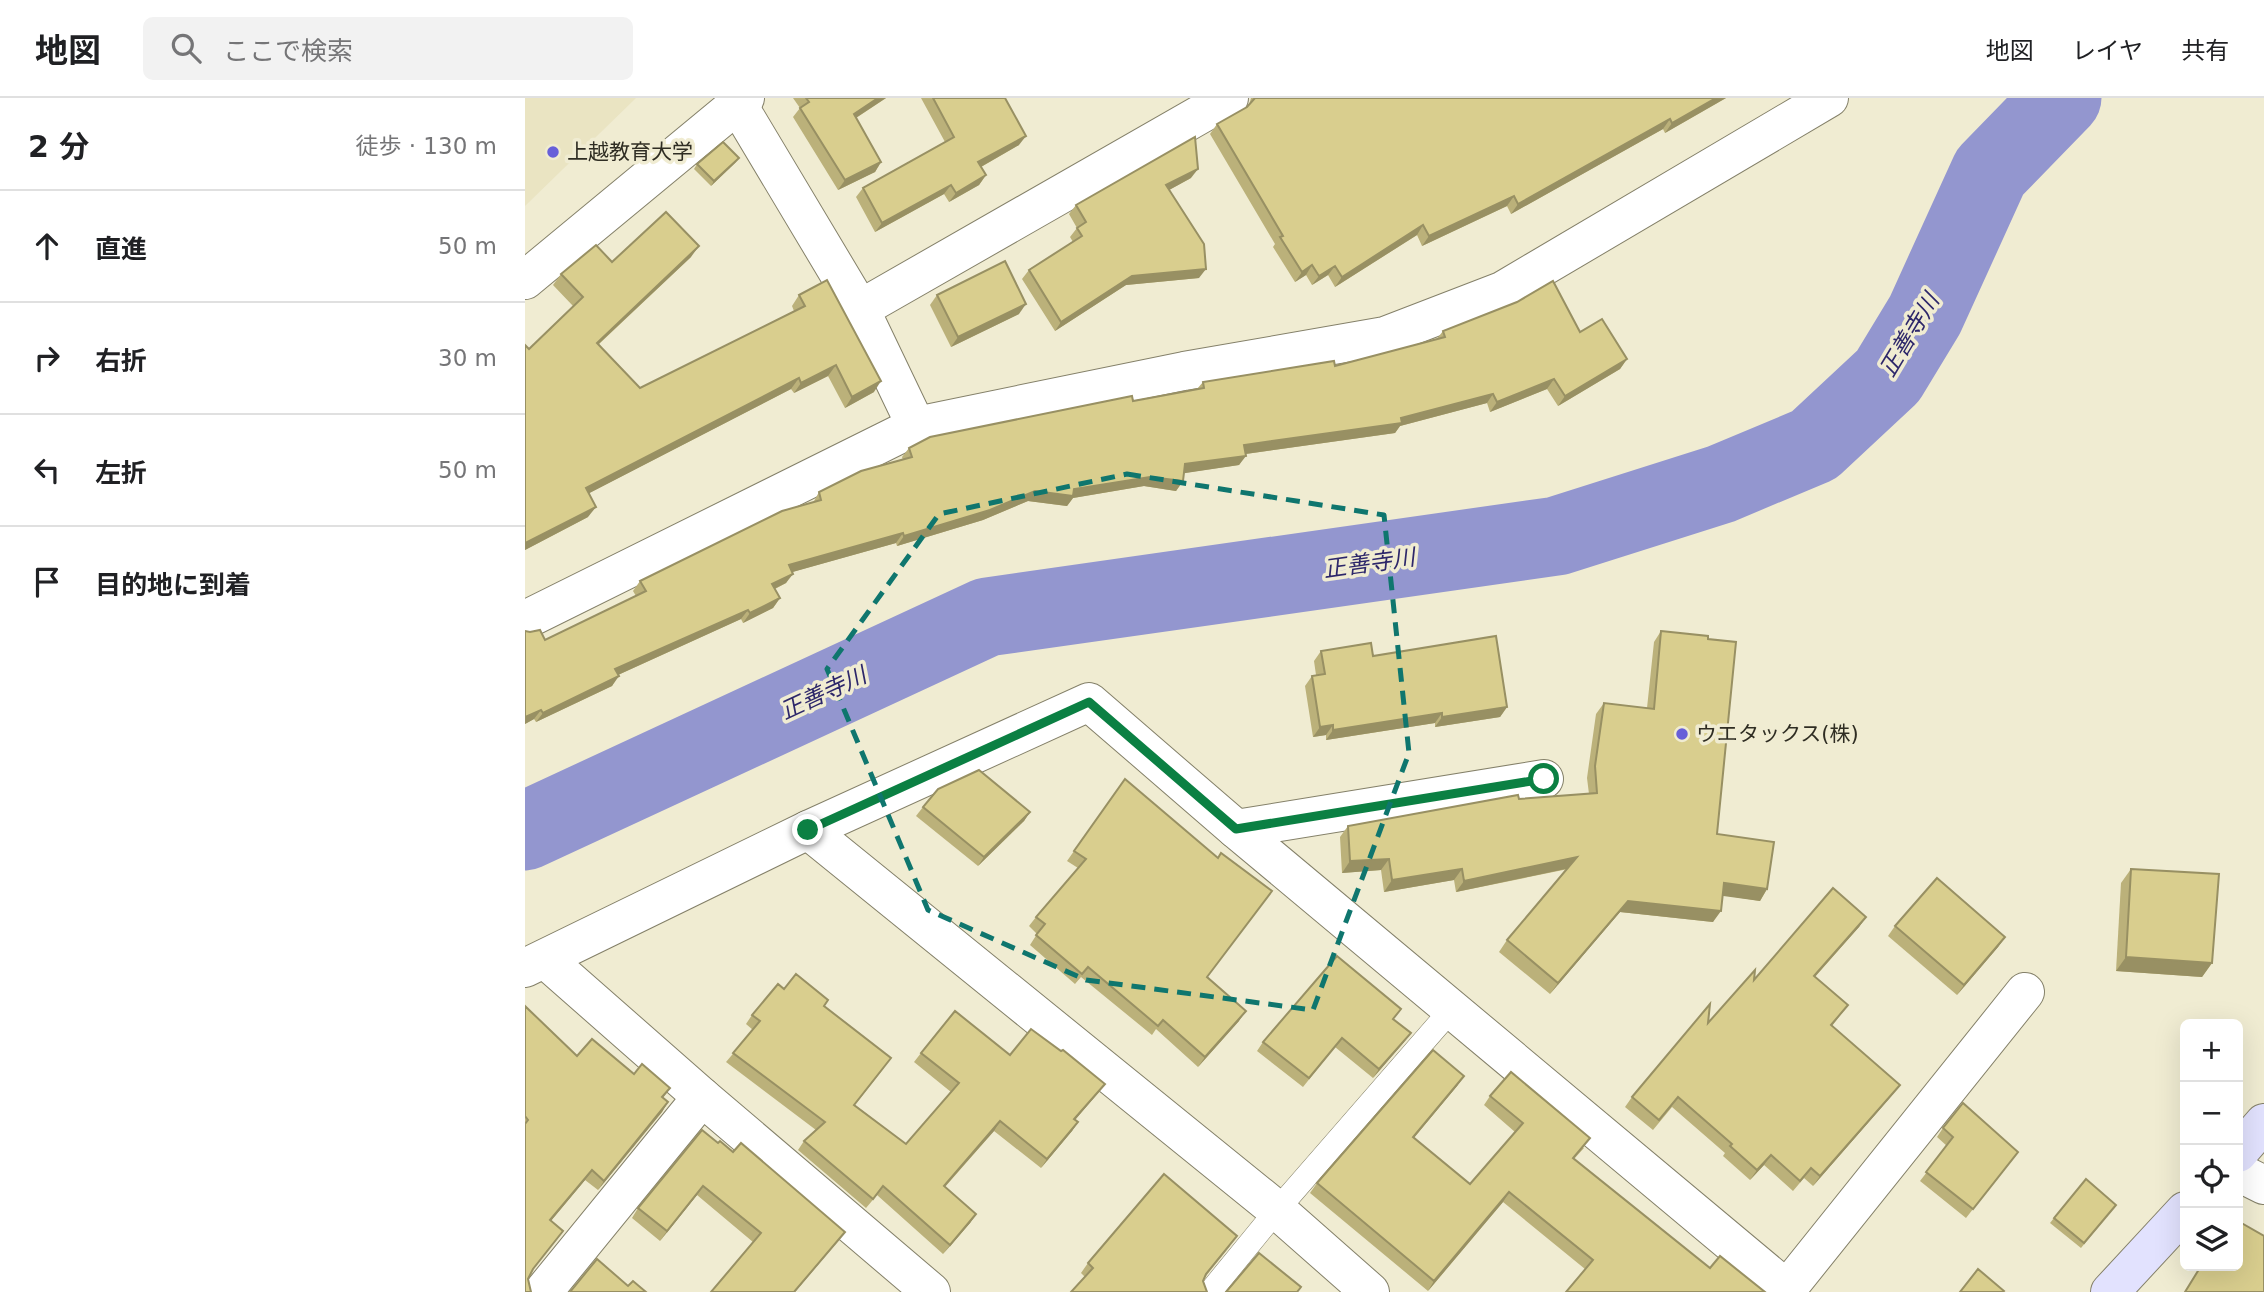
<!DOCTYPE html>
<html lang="ja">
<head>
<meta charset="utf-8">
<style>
	body { margin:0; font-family:"DejaVu Sans","Noto Sans JP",sans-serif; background:#f2f2f2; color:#202124 }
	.controls { position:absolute; right:21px; bottom:21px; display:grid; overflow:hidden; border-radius:10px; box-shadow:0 7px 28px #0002 }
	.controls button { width:63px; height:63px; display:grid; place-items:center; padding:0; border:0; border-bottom:2px solid #e0e0e0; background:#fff; color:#202124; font:35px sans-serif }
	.stop { position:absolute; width:21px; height:21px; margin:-16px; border:5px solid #0b8043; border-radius:50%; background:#fff }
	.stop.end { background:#0b8043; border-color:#fff; box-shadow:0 2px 7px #0008 }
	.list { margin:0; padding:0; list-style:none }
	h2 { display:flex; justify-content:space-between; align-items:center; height:91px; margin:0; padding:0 28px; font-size:30px }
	h2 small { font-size:23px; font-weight:400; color:#757577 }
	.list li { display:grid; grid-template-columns:46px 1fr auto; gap:21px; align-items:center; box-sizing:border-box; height:112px; padding:0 28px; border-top:2px solid #e0e0e0 }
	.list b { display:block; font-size:26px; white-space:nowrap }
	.list em { font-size:23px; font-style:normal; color:#757577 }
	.icon { flex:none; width:38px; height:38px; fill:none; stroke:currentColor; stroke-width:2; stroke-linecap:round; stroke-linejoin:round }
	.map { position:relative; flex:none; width:1739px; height:1194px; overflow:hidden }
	header { display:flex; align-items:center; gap:42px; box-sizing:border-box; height:98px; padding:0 35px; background:#fff; border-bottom:2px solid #e0e0e0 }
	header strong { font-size:33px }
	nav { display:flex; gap:38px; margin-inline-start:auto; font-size:24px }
	.search { width:490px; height:63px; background:#f2f2f2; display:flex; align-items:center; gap:18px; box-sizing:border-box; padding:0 24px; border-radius:10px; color:#757577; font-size:26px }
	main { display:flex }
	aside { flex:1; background:#fff }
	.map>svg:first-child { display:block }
	.built { fill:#eae4c2 }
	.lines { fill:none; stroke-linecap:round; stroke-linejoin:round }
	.river { stroke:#9396cf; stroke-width:79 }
	.lane-casing { stroke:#848069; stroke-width:24 }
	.street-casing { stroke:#848069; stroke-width:40 }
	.secondary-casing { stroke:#848069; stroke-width:40 }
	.lane { stroke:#fff; stroke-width:23 }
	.street { stroke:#fff; stroke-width:38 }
	.secondary { stroke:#e2e2fe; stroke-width:38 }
	.wall { fill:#bbb17a }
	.shaded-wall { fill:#989063 }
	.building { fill:#d9ce8e; stroke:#989063; stroke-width:2 }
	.route { stroke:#0b8043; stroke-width:9 }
	.marked { fill:none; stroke:#0f766e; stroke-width:5; stroke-dasharray:14 9; stroke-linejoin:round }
	.poi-dot { fill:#675fd9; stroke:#f0ecd2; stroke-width:2.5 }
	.labels { text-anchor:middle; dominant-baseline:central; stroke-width:7; stroke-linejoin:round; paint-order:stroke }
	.poi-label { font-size:21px; fill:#2f2d23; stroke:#f0ecd2; text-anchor:start }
	.water-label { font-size:23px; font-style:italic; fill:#2d276a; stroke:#f0ecd2 }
</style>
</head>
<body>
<header>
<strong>地図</strong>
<div class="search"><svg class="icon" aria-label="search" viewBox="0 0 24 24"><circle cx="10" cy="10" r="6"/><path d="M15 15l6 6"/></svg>ここで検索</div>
<nav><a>地図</a><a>レイヤ</a><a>共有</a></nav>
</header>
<main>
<aside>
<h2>2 分<small>徒歩 · 130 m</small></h2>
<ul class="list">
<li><svg class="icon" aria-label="ahead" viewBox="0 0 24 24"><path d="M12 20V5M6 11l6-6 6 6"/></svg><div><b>直進</b></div><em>50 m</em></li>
<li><svg class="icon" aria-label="right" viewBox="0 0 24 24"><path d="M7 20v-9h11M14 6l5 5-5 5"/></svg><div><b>右折</b></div><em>30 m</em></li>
<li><svg class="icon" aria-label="left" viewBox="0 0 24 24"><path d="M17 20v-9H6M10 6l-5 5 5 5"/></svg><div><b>左折</b></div><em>50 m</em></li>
<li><svg class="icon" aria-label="arrive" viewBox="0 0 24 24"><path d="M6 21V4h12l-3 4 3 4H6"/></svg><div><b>目的地に到着</b></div></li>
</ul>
</aside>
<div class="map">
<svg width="1739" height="1194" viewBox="0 0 1739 1194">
	<rect width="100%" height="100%" fill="#f0ecd2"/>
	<polygon class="built" points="0,0 111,0 0,108"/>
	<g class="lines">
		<polyline class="river" points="0,733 462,519 1032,438 1196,386 1289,347 1363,278 1400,217 1465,74 1537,0"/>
		<g class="lane-casing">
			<polyline id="lane" points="685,1194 752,1112 926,912"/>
		</g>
		<g class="street-casing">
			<g id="street">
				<polyline points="213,7 335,211 391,328"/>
				<polyline points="0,182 220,0"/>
				<polyline points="335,211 704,0"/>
				<polyline points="0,522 391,328 659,273 860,238 977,193 1304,0"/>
				<polyline points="711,731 1019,681"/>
				<polyline points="283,732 752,1112 845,1194"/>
				<polyline points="20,861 177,999 406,1194"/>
				<polyline points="0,870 283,732 564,604 711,731 1265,1194"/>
				<polyline points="1713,1074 1739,1087"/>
				<polyline points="1262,1191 1500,894"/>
				<polyline points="18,1194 177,999"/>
			</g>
		</g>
		<g class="secondary-casing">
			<g id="secondary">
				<polyline points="1713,1055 1739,1025"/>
				<polyline points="1585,1194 1660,1113"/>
			</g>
		</g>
		<use href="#lane" class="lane"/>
		<use href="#street" class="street"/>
		<use href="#secondary" class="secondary"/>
	</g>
	<g class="wall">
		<polygon points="268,0 361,0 331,20 356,64 350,74 313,92 268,19 275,10"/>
		<polygon points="396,0 480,0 494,47 456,69 461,77 454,87 424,104 419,96 350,134 331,99 338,90 420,44"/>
		<polygon points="726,0 1201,0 1140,35 1138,31 986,116 982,108 897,148 892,137 810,189 803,177 787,187 781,177 770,184 748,149 750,146 685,36 692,26 722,9 724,7"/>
		<polygon points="214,60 210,65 186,88 169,71 172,66"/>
		<polygon points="666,80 644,92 674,180 601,187 530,233 497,181 504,172 548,144 545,139 552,130 544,116 551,107"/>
		<polygon points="166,159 73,247 115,290 269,213 267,208 274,197 349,294 320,310 303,278 269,295 266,291 64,395 63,419 0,452 0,247 4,251 48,208 28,187 36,176 87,164"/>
		<polygon points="412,197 494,216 426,249 405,207"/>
		<polygon points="918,233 1055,234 1102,261 1095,271 1033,308 1022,291 965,314 962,305 875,328 870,335 721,356 714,367 659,375 658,383 651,393 619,388 548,400 542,408 503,403 458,422 372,448 371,445 267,474 261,485 250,491 255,500 248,510 218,525 216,521 93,577 87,588 11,624 9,621 0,626 0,533 20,542 111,498 108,493 115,483 288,405 294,394 378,362 377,359 384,350 672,291 678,284 810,268 911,242"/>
		<polygon points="1136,533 1192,736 1242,791 1235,803 1197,797 1188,824 1095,814 1025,896 974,854 982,842 1043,771 931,794 929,782 859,794 856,772 817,775 815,739 823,728 994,701 1064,696 1062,680 1071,616 1079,605 1122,610 1129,544"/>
		<polygon points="796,553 848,558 982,609 975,619 910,629 910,625 801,642 801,637 788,639 780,588 787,578 791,577 789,563"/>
		<polygon points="600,681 682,879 714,923 673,969 631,931 627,937 556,879 550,886 505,847 512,836 504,828 511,819 553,770 542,763"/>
		<polygon points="398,709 505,714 499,723 453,768 391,718"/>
		<polygon points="1606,771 1687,865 1677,879 1591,873 1596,785"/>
		<polygon points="1341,819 1334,829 1290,879 1323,907 1307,928 1368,996 1288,1088 1279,1080 1268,1093 1239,1067 1225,1082 1198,1058 1200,1055 1147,1009 1128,1032 1100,1009 1107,999 1229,882"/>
		<polygon points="1370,828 1480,839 1473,849 1432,897 1363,838"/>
		<polygon points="259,891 299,908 359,970 330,1007 381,1046 426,994 389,964 396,955 485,957 580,986 573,995 550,1022 553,1024 547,1033 516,1070 469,1033 420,1089 451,1116 445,1125 418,1156 352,1097 341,1110 273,1052 279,1043 291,1032 201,964 228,932 221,926 227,917"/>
		<polygon points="0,908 52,958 109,976 145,990 138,1000 143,1004 137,1014 73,1092 60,1082 26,1123 38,1133 6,1174 3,1181 5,1192 0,1194"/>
		<polygon points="869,921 879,944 848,980 810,949 778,989 732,953 738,944"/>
		<polygon points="939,978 932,988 889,1040 945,1086 990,1034 959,1007 965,998 1059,1050 1049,1061 1185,1170 1240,1194 1060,1171 978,1104 903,1193 785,1095 792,1085"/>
		<polygon points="1418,1030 1486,1063 1441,1120 1395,1083 1422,1048 1412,1039"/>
		<polygon points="193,1045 320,1134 313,1143 228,1144 172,1097 135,1143 107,1120 113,1110"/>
		<polygon points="1591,1107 1556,1150 1525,1125 1529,1120"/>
		<polygon points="705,1148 680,1179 678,1183 560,1179 556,1175 563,1165"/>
	</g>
	<g class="shaded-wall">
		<polygon points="353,0 361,0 323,25 329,16"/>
		<polygon points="1191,0 1201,0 1140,35 1147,25"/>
		<polygon points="1145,21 1138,31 986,116 993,106"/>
		<polygon points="501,38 494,47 447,74 453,64"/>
		<polygon points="214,60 210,65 186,88 189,83"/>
		<polygon points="356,64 350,74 313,92 320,82"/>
		<polygon points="673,71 666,80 635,97 641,87"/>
		<polygon points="461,77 454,87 424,104 431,95"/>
		<polygon points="426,87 419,96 350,134 357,125"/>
		<polygon points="989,98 982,108 897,148 904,138"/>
		<polygon points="898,127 892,137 810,189 817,179"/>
		<polygon points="174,148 166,159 64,255 72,245"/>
		<polygon points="787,167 781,177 770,184 777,174"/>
		<polygon points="810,168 803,177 787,187 794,178"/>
		<polygon points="681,171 674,180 601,187 530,233 536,224 607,178"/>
		<polygon points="501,206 494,216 426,249 433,239"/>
		<polygon points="1102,261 1095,271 1033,308 1040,298"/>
		<polygon points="311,267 303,278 269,295 276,285"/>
		<polygon points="274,280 266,291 53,401 61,390"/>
		<polygon points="1029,281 1022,291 965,314 972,304"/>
		<polygon points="356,283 349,294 320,310 327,299"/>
		<polygon points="968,296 962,305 875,328 870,335 713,357 719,347 876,320"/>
		<polygon points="721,358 714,367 654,376 660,366"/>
		<polygon points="625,379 658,383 651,393 619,388 548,400 542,408 503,403 458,422 372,448 379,438 510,393 549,391"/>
		<polygon points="71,409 63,419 0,452 0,445"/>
		<polygon points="378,435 371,445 257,477 264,467"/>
		<polygon points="268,476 261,485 241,495 247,486"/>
		<polygon points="255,500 248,510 218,525 225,515"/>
		<polygon points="223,512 216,521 84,581 90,571"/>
		<polygon points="94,578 87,588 11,624 18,615"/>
		<polygon points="982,609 975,619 910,629 917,619"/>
		<polygon points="16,612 9,621 0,626 0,619"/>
		<polygon points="917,615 910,625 801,642 808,632"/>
		<polygon points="808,627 801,637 788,639 795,629"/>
		<polygon points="505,714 499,723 453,768 459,759"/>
		<polygon points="1052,759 1045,770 931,794 939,783"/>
		<polygon points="864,761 856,772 817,775 825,763"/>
		<polygon points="937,771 929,782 859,794 867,782"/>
		<polygon points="1199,785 1242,791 1235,803 1191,797"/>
		<polygon points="1103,803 1196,813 1188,824 1095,814 1025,896 1033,885"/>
		<polygon points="1341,819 1334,829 1282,887 1289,878"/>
		<polygon points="1480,839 1473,849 1432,897 1439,887"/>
		<polygon points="1601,859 1687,865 1677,879 1591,873"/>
		<polygon points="721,913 714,923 673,969 680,959"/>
		<polygon points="886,935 879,944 848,980 854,971"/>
		<polygon points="939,978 932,988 881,1049 888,1039"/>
		<polygon points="580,986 573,995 543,1030 549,1021"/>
		<polygon points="1375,987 1368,996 1288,1088 1295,1078"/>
		<polygon points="143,1004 137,1014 73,1092 79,1083"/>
		<polygon points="475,1023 469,1033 412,1097 419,1088"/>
		<polygon points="553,1024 547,1033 516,1070 522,1061"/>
		<polygon points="1246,1057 1239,1067 1225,1082 1232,1072"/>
		<polygon points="67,1072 60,1082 18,1132 25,1122"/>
		<polygon points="178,1088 172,1097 135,1143 142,1133"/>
		<polygon points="984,1094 978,1104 903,1193 909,1183"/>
		<polygon points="451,1116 445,1125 418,1156 425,1147"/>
		<polygon points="320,1134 313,1143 270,1194 269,1194"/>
	</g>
	<g class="building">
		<polygon points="281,0 353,0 329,16 356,64 320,82 275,10 284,4"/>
		<polygon points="408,0 480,0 501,38 453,64 461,77 431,95 426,87 357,125 338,90 429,39"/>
		<polygon points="730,0 1191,0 1147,25 1145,21 993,106 989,98 904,138 898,127 817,179 810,168 794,178 787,167 777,174 755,139 758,138 692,26 722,9"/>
		<polygon points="670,39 673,71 641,87 679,146 681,171 607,178 536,224 504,172 557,138 552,130 561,124 551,107"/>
		<polygon points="198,44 214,60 189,83 172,66"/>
		<polygon points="141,114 174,148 72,245 115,290 280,208 274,197 302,182 356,283 327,299 311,267 276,285 274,280 61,390 71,409 0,445 0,247 4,251 58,199 36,176 71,147 87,164"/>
		<polygon points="480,163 501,206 433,239 412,197"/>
		<polygon points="1028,183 1055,234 1077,221 1102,261 1040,298 1029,281 972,304 968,296 876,320 877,325 719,347 721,358 660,366 658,383 625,379 549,391 548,398 510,393 465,412 379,438 378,435 264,467 268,476 247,486 255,500 225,515 223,512 90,571 94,578 18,615 16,612 0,619 0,533 5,534 15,532 20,542 121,493 115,483 257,413 296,402 294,394 336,373 387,359 384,350 405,339 607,298 608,303 679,290 678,284 809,263 810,268 920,239 918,233 992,204"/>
		<polygon points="1136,533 1183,538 1183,541 1211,544 1192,736 1249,744 1242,791 1199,785 1196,813 1103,803 1033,885 982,842 1052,759 939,783 937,771 867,782 864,761 825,763 823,728 993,697 994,701 1072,695 1070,668 1079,605 1129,611"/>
		<polygon points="971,538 982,609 917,619 917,615 808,632 808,627 795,629 787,578 800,576 796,553 846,545 848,558"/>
		<polygon points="454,672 505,714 459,759 398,709 413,691"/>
		<polygon points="600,681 693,760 696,755 747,793 682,879 721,913 680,959 638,922 633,928 563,869 557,876 511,837 520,826 511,819 561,761 549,753"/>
		<polygon points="1606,771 1694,776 1687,865 1601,859"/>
		<polygon points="1412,780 1480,839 1439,887 1370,828"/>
		<polygon points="1308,790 1341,819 1289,878 1323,907 1306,927 1375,987 1295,1078 1286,1070 1275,1083 1246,1057 1232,1072 1205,1048 1207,1046 1153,999 1134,1022 1107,999 1185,906 1183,925 1230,872 1229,882"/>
		<polygon points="812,858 876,911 868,921 886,935 854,971 817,940 784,980 738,944"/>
		<polygon points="271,876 303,902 299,908 366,960 329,1007 381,1046 434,985 396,955 430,913 485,957 506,931 536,953 538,952 580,986 549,1021 553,1024 522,1061 475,1023 419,1088 451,1116 425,1147 358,1088 348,1101 279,1043 300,1024 208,955 235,923 227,917 253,886 259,891"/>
		<polygon points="0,908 52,958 67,941 109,976 117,966 145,990 137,999 143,1004 79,1083 67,1072 25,1122 38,1133 8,1171 3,1181 6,1194 0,1194 0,1026 3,1022 0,1018"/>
		<polygon points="908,952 939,978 888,1039 945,1086 998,1025 965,998 986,974 1065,1040 1048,1060 1185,1170 1195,1158 1240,1194 1041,1194 1068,1162 984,1094 909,1183 792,1085"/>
		<polygon points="1438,1005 1493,1054 1448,1111 1401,1074 1428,1039 1418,1030"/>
		<polygon points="177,1032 193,1045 195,1043 208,1054 216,1045 320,1134 269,1194 186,1194 236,1135 178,1088 142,1133 113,1110"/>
		<polygon points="639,1076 712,1138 681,1176 678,1183 682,1194 546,1194 568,1170 563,1165"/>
		<polygon points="1561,1081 1591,1107 1559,1145 1529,1120"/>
		<polygon points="1713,1123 1739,1138 1739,1194 1660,1194 1676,1168 1713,1168"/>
		<polygon points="734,1155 776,1189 772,1194 701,1194"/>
		<polygon points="72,1161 103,1188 108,1183 121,1194 45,1194"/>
		<polygon points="1453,1171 1479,1193 1478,1194 1435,1194"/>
	</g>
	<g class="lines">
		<polyline class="route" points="283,732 564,604 711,731 1019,681"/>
	</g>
	<path class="marked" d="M602 376 859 417 884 655 788 912 561 882 403 812 302 571 414 416Z"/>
	<g class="poi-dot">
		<circle cx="28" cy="54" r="7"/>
		<circle cx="1157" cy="636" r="7"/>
	</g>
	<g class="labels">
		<g class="poi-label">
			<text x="42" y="54">上越教育大学</text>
			<text x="1171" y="636">ウエタックス(株)</text>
		</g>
		<g class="water-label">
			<text transform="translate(1384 237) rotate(-59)">正善寺川</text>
			<text transform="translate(844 465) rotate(-8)">正善寺川</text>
			<text transform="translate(298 595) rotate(-25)">正善寺川</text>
		</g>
	</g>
</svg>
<div class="controls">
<button>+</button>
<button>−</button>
<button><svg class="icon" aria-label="locate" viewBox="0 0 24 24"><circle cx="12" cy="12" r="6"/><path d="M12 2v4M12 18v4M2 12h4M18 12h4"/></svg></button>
<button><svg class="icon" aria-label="layers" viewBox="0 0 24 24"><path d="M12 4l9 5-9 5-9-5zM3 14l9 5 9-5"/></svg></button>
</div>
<div class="stop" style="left:1019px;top:681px"></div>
<div class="stop end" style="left:283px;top:732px"></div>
</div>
</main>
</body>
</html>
